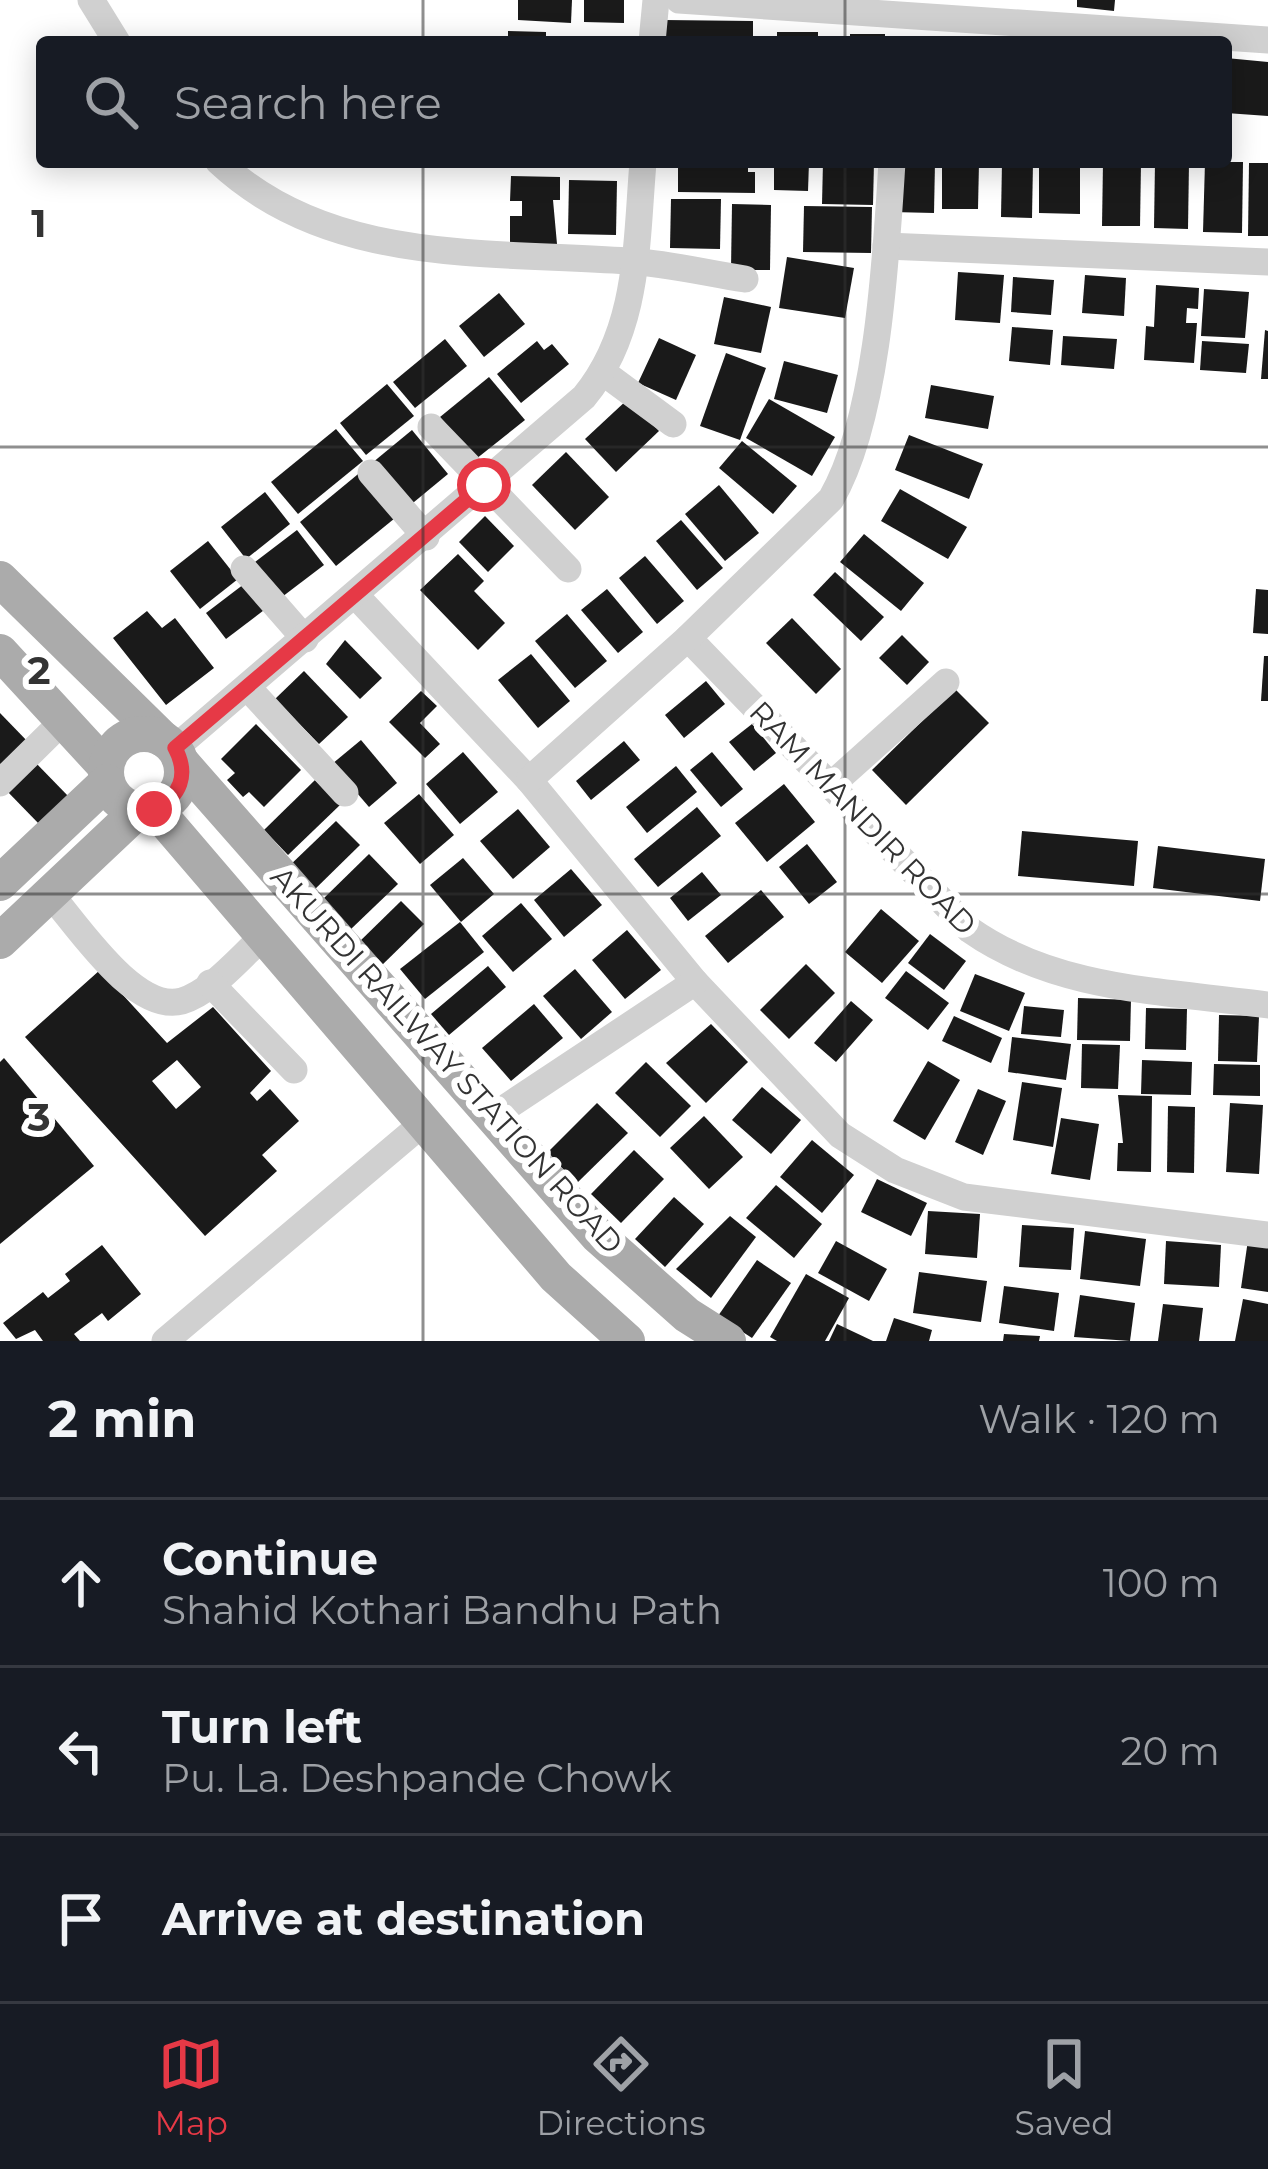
<!DOCTYPE html>
<html lang="en">
<head>
<meta charset="utf-8">
<style>
	body { margin:0; font-family:Montserrat,sans-serif; background:#20242c; color:#f1f3f6 }
	.stop { position:absolute; width:36px; height:36px; margin:-27px; border:9px solid #e63946; border-radius:50%; background:#fff }
	.stop.end { background:#e63946; border-color:#fff; box-shadow:0 3px 12px #0008 }
	.list { margin:0; padding:0; list-style:none }
	h2 { display:flex; justify-content:space-between; align-items:center; height:156px; margin:0; padding:0 48px; font-size:51px }
	h2 small { font-size:39px; font-weight:400; color:#9ea1a6 }
	.list li { display:grid; grid-template-columns:78px 1fr auto; gap:36px; align-items:center; box-sizing:border-box; height:168px; padding:0 48px; border-top:3px solid #363941 }
	.list b { display:block; font-size:45px; white-space:nowrap }
	.list p { margin:0; font-size:39px; white-space:nowrap; color:#9ea1a6 }
	.list em { font-size:39px; font-style:normal; color:#9ea1a6 }
	.icon { flex:none; width:66px; height:66px; fill:none; stroke:currentColor; stroke-width:2; stroke-linecap:round; stroke-linejoin:round }
	.map { position:relative; flex:none; width:1268px; height:1341px; overflow:hidden }
	.search { position:absolute; background:#171b24; box-shadow:0 6px 30px #0003; left:36px; right:36px; top:36px; height:132px; display:flex; align-items:center; gap:30px; box-sizing:border-box; padding:0 42px; border-radius:12px; color:#9ea1a6; font-size:45px }
	.sheet { height:660px; background:#171b24 }
	nav { display:flex; justify-content:space-around; align-items:center; box-sizing:border-box; height:168px; border-top:3px solid #363941; background:#171b24; font-size:33px; color:#9ea1a6 }
	nav a { display:grid; justify-items:center; gap:6px }
	nav .on { color:#e63946 }
	.map>svg:first-child { display:block }
	.building { fill:#1a1a1a; fill-rule:evenodd }
	.lines { fill:none; stroke-linecap:round; stroke-linejoin:round }
	.minor { stroke:#d0d0d0; stroke-width:27 }
	.major { stroke:#ababab; stroke-width:36 }
	.route { stroke:#e63946; stroke-width:15 }
	.grid { fill:none; stroke:#333; stroke-width:3; stroke-opacity:0.55 }
	.labels { text-anchor:middle; dominant-baseline:central; stroke-width:12; stroke-linejoin:round; paint-order:stroke }
	.street-label { font-size:30px; fill:#333; stroke:#fff }
	.grid-label { font-size:39px; text-anchor:middle; font-weight:bold; fill:#333; stroke:#fff; stroke-width:12; stroke-linejoin:round; paint-order:stroke }
</style>
</head>
<body>
<div class="map">
<svg width="1268" height="1341" viewBox="0 0 1268 1341">
	<rect width="100%" height="100%" fill="#fff"/>
	<g class="building">
		<polygon points="518,0 572,0 571,23 518,20"/>
		<polygon points="584,0 624,0 624,23 584,22"/>
		<polygon points="1077,0 1115,0 1114,11 1077,7"/>
		<polygon points="664,20 753,21 753,42 663,42"/>
		<polygon points="508,31 546,32 546,42 508,42"/>
		<rect x="777" y="32" width="41" height="10"/>
		<rect x="850" y="34" width="35" height="8"/>
		<polygon points="1226,58 1268,62 1268,116 1226,113"/>
		<polygon points="678,162 748,162 748,172 755,172 755,193 678,192"/>
		<polygon points="774,162 809,162 808,191 774,190"/>
		<polygon points="823,162 874,162 873,205 822,204"/>
		<polygon points="893,162 935,162 934,213 892,212"/>
		<polygon points="942,162 979,162 978,209 942,209"/>
		<polygon points="1002,162 1033,162 1032,218 1001,217"/>
		<polygon points="1039,162 1080,162 1080,214 1039,213"/>
		<polygon points="1103,162 1141,162 1140,226 1102,226"/>
		<polygon points="1155,162 1189,162 1188,229 1154,228"/>
		<polygon points="1205,162 1243,162 1242,233 1203,232"/>
		<polygon points="1249,163 1268,163 1268,236 1248,236"/>
		<polygon points="511,176 560,177 560,200 553,200 557,244 510,244 510,216 522,216 522,201 510,201"/>
		<polygon points="569,180 617,181 616,235 568,234"/>
		<polygon points="671,199 721,199 720,249 670,248"/>
		<polygon points="732,204 771,205 770,270 731,270"/>
		<polygon points="804,206 872,207 871,253 803,252"/>
		<polygon points="787,257 854,268 845,318 779,308"/>
		<polygon points="958,272 1004,275 1000,323 955,320"/>
		<polygon points="1085,275 1126,278 1124,316 1082,313"/>
		<polygon points="1013,277 1054,280 1051,315 1011,312"/>
		<polygon points="1156,285 1199,288 1198,309 1187,308 1186,323 1197,323 1194,363 1144,360 1146,326 1154,327"/>
		<polygon points="1204,289 1249,292 1245,338 1201,336"/>
		<polygon points="499,293 525,324 484,357 459,326"/>
		<polygon points="724,297 771,307 761,353 714,344"/>
		<polygon points="1012,327 1053,330 1050,365 1009,361"/>
		<polygon points="1265,330 1268,331 1268,379 1261,379"/>
		<polygon points="1063,336 1117,339 1114,369 1061,365"/>
		<polygon points="659,338 696,355 676,400 638,383"/>
		<polygon points="445,339 467,366 415,408 393,382"/>
		<polygon points="537,341 544,350 552,344 569,364 521,403 497,374"/>
		<polygon points="1202,341 1249,344 1246,373 1200,370"/>
		<polygon points="726,353 766,368 740,440 700,426"/>
		<polygon points="784,361 838,375 827,413 774,399"/>
		<polygon points="489,377 525,420 476,459 440,417"/>
		<polygon points="387,384 414,416 366,455 340,423"/>
		<polygon points="931,385 994,396 988,429 925,418"/>
		<polygon points="628,399 659,431 616,472 585,439"/>
		<polygon points="769,399 835,437 812,476 746,438"/>
		<polygon points="336,429 363,461 298,514 271,482"/>
		<polygon points="412,430 448,474 408,507 372,463"/>
		<polygon points="909,435 983,464 969,499 895,470"/>
		<polygon points="742,441 797,486 773,514 719,468"/>
		<polygon points="566,452 609,497 575,530 532,485"/>
		<polygon points="363,470 400,514 336,566 300,522"/>
		<polygon points="719,485 759,533 725,561 685,514"/>
		<polygon points="900,489 967,527 948,559 881,521"/>
		<polygon points="265,492 290,524 246,559 221,527"/>
		<polygon points="485,516 514,546 488,572 459,542"/>
		<polygon points="681,520 723,568 697,590 656,541"/>
		<polygon points="297,530 324,565 278,600 251,565"/>
		<polygon points="864,534 924,583 901,611 840,562"/>
		<polygon points="208,541 238,579 200,609 170,571"/>
		<polygon points="458,554 484,581 474,591 505,623 478,650 420,590"/>
		<polygon points="645,556 684,601 657,624 619,578"/>
		<polygon points="835,572 884,617 861,641 813,595"/>
		<polygon points="248,581 268,607 226,639 206,613"/>
		<polygon points="607,589 643,632 618,653 581,610"/>
		<polygon points="1256,589 1268,590 1268,634 1253,633"/>
		<polygon points="147,611 162,628 175,618 214,668 166,705 113,638"/>
		<polygon points="567,614 607,661 575,688 535,641"/>
		<polygon points="792,618 841,669 816,694 766,643"/>
		<polygon points="902,635 929,662 907,685 879,658"/>
		<polygon points="345,640 382,678 360,699 326,664"/>
		<polygon points="531,654 570,701 538,728 498,680"/>
		<polygon points="1264,656 1268,656 1268,701 1261,701"/>
		<polygon points="304,671 348,717 319,744 275,699"/>
		<polygon points="706,681 725,704 684,738 665,715"/>
		<polygon points="955,689 989,723 906,805 872,770"/>
		<polygon points="421,691 437,706 420,723 440,744 425,758 389,722"/>
		<polygon points="0,713 30,744 0,773"/>
		<polygon points="256,724 301,770 264,807 249,792 243,797 227,780 235,773 221,759"/>
		<polygon points="752,724 776,753 754,771 729,742"/>
		<polygon points="361,740 397,783 369,807 332,764"/>
		<polygon points="624,741 640,760 591,800 576,781"/>
		<polygon points="463,752 498,792 460,824 426,784"/>
		<polygon points="712,752 743,789 721,807 690,770"/>
		<polygon points="34,761 69,797 40,825 5,789"/>
		<polygon points="676,766 697,792 647,833 626,807"/>
		<polygon points="315,780 340,805 288,855 264,830"/>
		<polygon points="784,784 815,822 767,862 735,823"/>
		<polygon points="419,794 454,835 420,864 384,823"/>
		<polygon points="697,807 721,836 658,887 634,859"/>
		<polygon points="518,809 550,847 513,879 480,841"/>
		<polygon points="336,821 360,845 310,894 286,869"/>
		<polygon points="1022,831 1138,841 1134,886 1018,876"/>
		<polygon points="807,844 837,882 809,904 779,867"/>
		<polygon points="1158,846 1265,859 1260,901 1153,888"/>
		<polygon points="369,854 398,884 350,930 321,901"/>
		<polygon points="463,858 494,894 461,922 430,885"/>
		<polygon points="571,869 602,905 564,937 534,900"/>
		<polygon points="702,872 721,895 688,921 670,898"/>
		<polygon points="761,890 784,917 728,963 705,936"/>
		<polygon points="401,901 424,924 378,969 355,946"/>
		<polygon points="521,903 552,939 513,972 482,936"/>
		<polygon points="881,909 919,941 882,983 845,952"/>
		<polygon points="460,922 484,952 425,999 400,969"/>
		<polygon points="627,930 661,970 625,999 592,960"/>
		<polygon points="930,934 966,961 944,990 908,963"/>
		<polygon points="806,964 835,993 789,1039 760,1010"/>
		<polygon points="488,966 506,987 449,1035 431,1014"/>
		<polygon points="575,969 612,1012 581,1039 543,996"/>
		<path d="M100 970 167 1043 213 1007 271 1071 250 1093 257 1101 270 1089 299 1121 262 1155 277 1171 205 1236 25 1037ZM177 1060 201 1087 176 1109 152 1081Z"/>
		<polygon points="906,971 949,1003 928,1030 885,998"/>
		<polygon points="975,974 1025,993 1009,1031 960,1011"/>
		<polygon points="1078,998 1131,1000 1130,1041 1077,1040"/>
		<polygon points="851,1001 873,1020 836,1062 814,1043"/>
		<polygon points="534,1004 563,1038 511,1081 482,1048"/>
		<polygon points="1024,1006 1064,1010 1061,1037 1021,1034"/>
		<polygon points="1146,1008 1187,1009 1186,1050 1145,1049"/>
		<polygon points="1219,1015 1259,1016 1257,1062 1218,1061"/>
		<polygon points="954,1016 1002,1038 991,1063 942,1041"/>
		<polygon points="711,1024 748,1062 706,1103 666,1063"/>
		<polygon points="1012,1037 1071,1044 1066,1080 1008,1072"/>
		<polygon points="1082,1044 1120,1045 1118,1089 1081,1088"/>
		<polygon points="4,1058 94,1166 0,1244 0,1062"/>
		<polygon points="1142,1060 1192,1062 1191,1095 1141,1094"/>
		<polygon points="928,1061 960,1080 925,1140 893,1121"/>
		<polygon points="646,1062 691,1106 660,1137 615,1093"/>
		<polygon points="1214,1064 1260,1065 1260,1096 1213,1095"/>
		<polygon points="1022,1082 1062,1088 1053,1147 1013,1140"/>
		<polygon points="762,1087 801,1120 771,1154 732,1120"/>
		<polygon points="978,1089 1006,1101 983,1155 955,1142"/>
		<polygon points="1118,1095 1152,1096 1151,1172 1117,1171 1118,1143 1123,1143"/>
		<polygon points="597,1103 628,1133 577,1183 547,1153"/>
		<polygon points="1230,1103 1263,1105 1259,1174 1226,1172"/>
		<polygon points="1168,1106 1195,1107 1194,1173 1167,1172"/>
		<polygon points="704,1116 743,1157 709,1189 670,1148"/>
		<polygon points="1061,1118 1099,1124 1090,1180 1051,1174"/>
		<polygon points="812,1140 854,1175 822,1213 780,1177"/>
		<polygon points="634,1150 664,1179 621,1223 591,1194"/>
		<polygon points="877,1179 927,1203 911,1236 861,1212"/>
		<polygon points="776,1185 822,1224 794,1258 746,1218"/>
		<polygon points="674,1197 704,1224 665,1267 635,1239"/>
		<polygon points="928,1211 980,1214 977,1258 925,1254"/>
		<polygon points="730,1216 756,1237 711,1298 676,1269"/>
		<polygon points="1022,1225 1074,1228 1071,1270 1019,1267"/>
		<polygon points="1085,1231 1146,1239 1140,1286 1080,1279"/>
		<polygon points="1248,1240 1268,1243 1268,1292 1241,1288"/>
		<polygon points="836,1241 887,1269 869,1301 818,1273"/>
		<polygon points="1166,1241 1221,1245 1219,1287 1164,1284"/>
		<polygon points="102,1245 141,1294 108,1321 102,1313 74,1334 80,1341 43,1341 35,1330 16,1339 3,1323 43,1292 48,1298 70,1281 65,1274"/>
		<polygon points="757,1260 791,1283 752,1338 718,1316"/>
		<polygon points="919,1272 987,1281 981,1322 913,1313"/>
		<polygon points="806,1274 849,1298 825,1341 777,1341 770,1337"/>
		<polygon points="1004,1286 1059,1293 1054,1331 999,1323"/>
		<polygon points="1080,1295 1135,1303 1130,1341 1074,1337"/>
		<polygon points="1243,1299 1268,1304 1268,1341 1235,1341"/>
		<polygon points="1163,1304 1203,1308 1199,1341 1158,1341"/>
		<polygon points="894,1318 932,1330 929,1341 886,1341"/>
		<polygon points="837,1324 873,1341 829,1341"/>
		<polygon points="1004,1334 1040,1336 1039,1341 1003,1341"/>
	</g>
	<g class="lines">
		<g class="minor">
			<polyline points="91,0 117,42"/>
			<polyline points="679,0 1268,40"/>
			<polyline points="652,42 656,0"/>
			<path d="M219 162C329 265 487 251 627 261 666 263 706 273 745 279"/>
			<polyline points="886,246 1268,262"/>
			<polyline points="604,373 673,424"/>
			<polyline points="431,427 568,569"/>
			<polyline points="371,473 426,537"/>
			<polyline points="244,569 305,639"/>
			<polyline points="357,597 529,780 695,982 840,1135 895,1170 964,1197 1268,1235"/>
			<path d="M688 638 970 930C1057 991 1166 991 1268 1005"/>
			<polyline points="248,688 345,793"/>
			<path d="M175 748 584 397C639 330 636 245 643 162"/>
			<path d="M529 780 688 638 831 499C878 419 886 256 892 162"/>
			<polyline points="0,783 63,721"/>
			<polyline points="830,786 946,682"/>
			<path d="M50 894C78 926 135 1014 182 1001 212 992 240 957 263 937"/>
			<polyline points="210,983 294,1070"/>
			<polyline points="493,1116 695,982"/>
			<polyline points="165,1341 421,1125"/>
		</g>
		<g class="major">
			<polyline points="0,579 163,739"/>
			<polyline points="0,652 106,767"/>
			<circle cx="144" cy="772" r="38"/>
			<polyline points="181,762 598,1236 687,1315 728,1341"/>
			<polyline points="155,809 556,1277 627,1341"/>
			<polyline points="0,883 107,782"/>
			<polyline points="0,941 139,810"/>
		</g>
	</g>
	<g class="lines">
		<path class="route" d="M154 809C181 797 189 774 175 748L484 485"/>
	</g>
	<path class="grid" d="M423 0V42M845 0V42M423 162V1341M845 162V1341M0 447H1268M0 894H1268"/>
	<g class="labels">
		<g class="street-label">
			<text transform="translate(863 818) rotate(46)">RAM MANDIR ROAD</text>
			<text transform="translate(447 1060) rotate(48)">AKURDI RAILWAY STATION ROAD</text>
		</g>
	</g>
	<g class="grid-label">
		<text x="39" y="237">1</text>
		<text x="39" y="684">2</text>
		<text x="39" y="1131">3</text>
	</g>
</svg>
<div class="stop" style="left:484px;top:485px"></div>
<div class="stop end" style="left:154px;top:809px"></div>
<div class="search"><svg class="icon" aria-label="search" viewBox="0 0 24 24"><circle cx="10" cy="10" r="6"/><path d="M15 15l6 6"/></svg>Search here</div>
</div>
<section class="sheet">
<h2>2 min<small>Walk · 120 m</small></h2>
<ul class="list">
<li><svg class="icon" aria-label="ahead" viewBox="0 0 24 24"><path d="M12 20V5M6 11l6-6 6 6"/></svg><div><b>Continue</b><p>Shahid Kothari Bandhu Path</p></div><em>100 m</em></li>
<li><svg class="icon" aria-label="left" viewBox="0 0 24 24"><path d="M17 20v-9H6M10 6l-5 5 5 5"/></svg><div><b>Turn left</b><p>Pu. La. Deshpande Chowk</p></div><em>20 m</em></li>
<li><svg class="icon" aria-label="arrive" viewBox="0 0 24 24"><path d="M6 21V4h12l-3 4 3 4H6"/></svg><div><b>Arrive at destination</b></div></li>
</ul>
</section>
<nav>
<a class="on"><svg class="icon" aria-label="map" viewBox="0 0 24 24"><path d="M3 6l6-2 6 2 6-2v14l-6 2-6-2-6 2zM9 4v14M15 6v14"/></svg>Map</a>
<a><svg class="icon" aria-label="directions" viewBox="0 0 24 24"><path d="M12 3l9 9-9 9-9-9zM9 14v-3h6M13 9l2 2-2 2"/></svg>Directions</a>
<a><svg class="icon" aria-label="saved" viewBox="0 0 24 24"><path d="M7 4h10v16l-5-4-5 4z"/></svg>Saved</a>
</nav>
</body>
</html>
